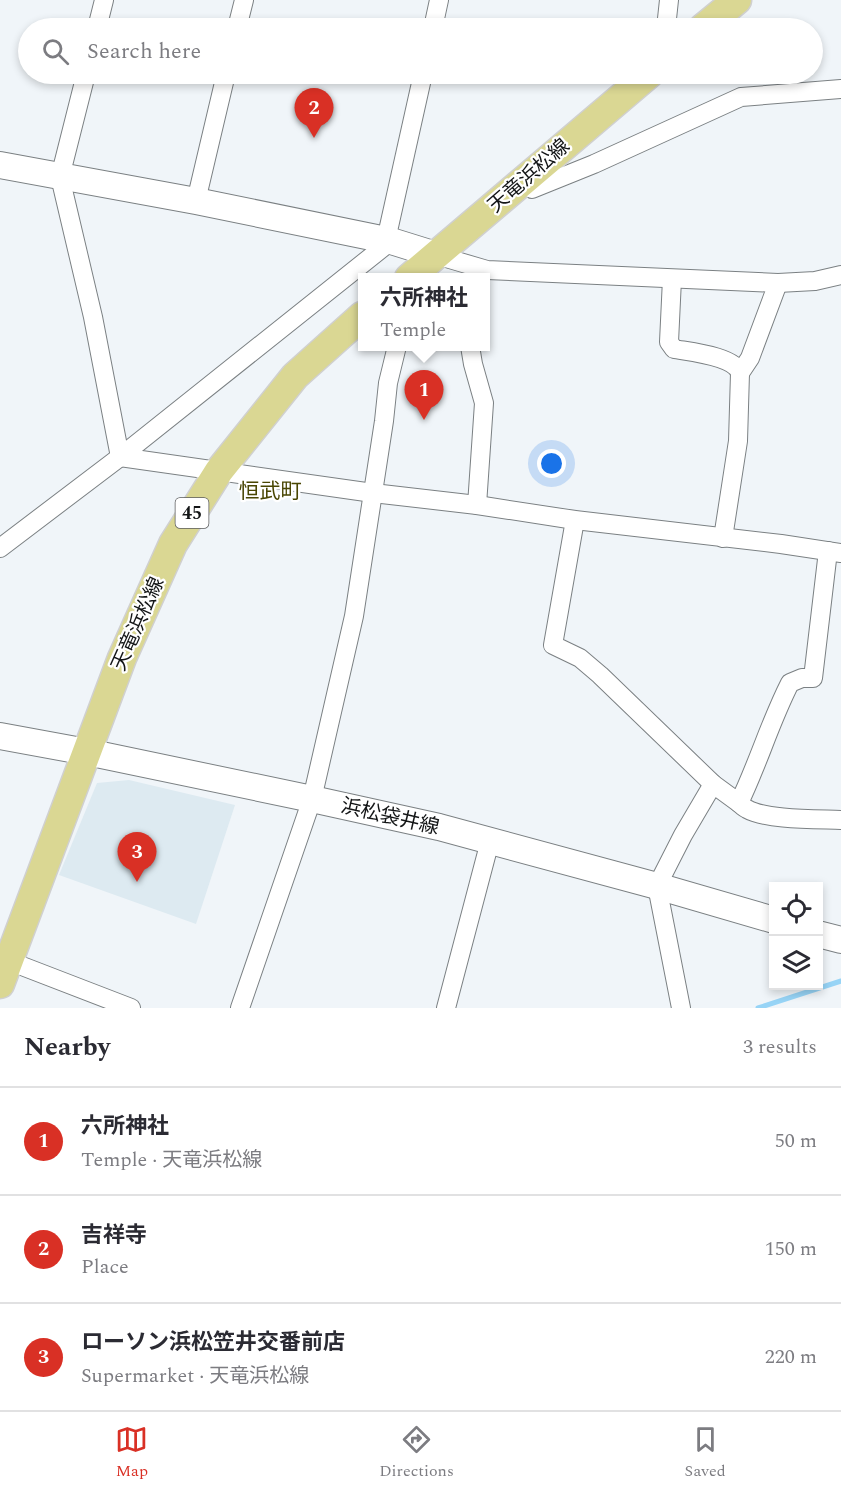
<!DOCTYPE html>
<html lang="en">
<head>
<meta charset="utf-8">
<style>
	body { margin:0; font-family:Spectral,"Noto Sans JP",serif; background:#f7f7f7; color:#2b2b33 }
	.controls { position:absolute; right:18px; bottom:18px; display:grid; overflow:hidden; border-radius:0px; box-shadow:0 3px 9px #0003 }
	.controls button { width:54px; height:54px; display:grid; place-items:center; padding:0; border:0; border-bottom:2px solid #e1e1e2; background:#fff; color:#2b2b33; font:30px sans-serif }
	.you { position:absolute; left:552px; top:464px; width:21px; height:21px; margin:-15px; border:4px solid #fff; border-radius:50%; background:#1a73e8; box-shadow:0 0 0 9px #1a73e833 }
	.badge { display:grid; place-items:center; width:39px; height:39px; border-radius:50%; background:#d93025; color:#fff; font-size:20px; font-weight:700 }
	.pin { position:absolute; translate:-50% -50px; filter:drop-shadow(0 2px 3px #0008) }
	.pin::after { content:''; position:absolute; top:32px; width:21px; height:18px; background:inherit; clip-path:polygon(0 0,100% 0,50% 100%) }
	.popup { position:absolute; left:358px; top:273px; width:132px; height:78px; box-sizing:border-box; display:grid; place-content:center; border-radius:0px; background:#fff; filter:drop-shadow(0 2px 4px #0005); font-size:20px; white-space:nowrap; color:#7c7c81 }
	.popup b { font-size:22px; color:#2b2b33 }
	.popup::after { content:''; position:absolute; left:50%; top:100%; margin-left:-12px; border:12px solid transparent; border-top-color:#fff }
	.list { margin:0; padding:0; list-style:none }
	h2 { display:flex; justify-content:space-between; align-items:center; height:78px; margin:0; padding:0 24px; font-size:26px }
	h2 small { font-size:20px; font-weight:400; color:#7c7c81 }
	.list li { display:grid; grid-template-columns:39px 1fr auto; gap:18px; align-items:center; box-sizing:border-box; height:108px; padding:0 24px; border-top:2px solid #e1e1e2 }
	.list b { display:block; font-size:22px; white-space:nowrap }
	.list p { margin:0; font-size:20px; white-space:nowrap; color:#7c7c81 }
	.list em { font-size:20px; font-style:normal; color:#7c7c81 }
	.icon { flex:none; width:33px; height:33px; fill:none; stroke:currentColor; stroke-width:2; stroke-linecap:round; stroke-linejoin:round }
	.map { position:relative; flex:none; width:841px; height:1008px; overflow:hidden }
	.search { position:absolute; background:#fff; box-shadow:0 3px 9px #0003; left:18px; right:18px; top:18px; height:66px; display:flex; align-items:center; gap:15px; box-sizing:border-box; padding:0 21px; border-radius:33px; color:#7c7c81; font-size:22px }
	.sheet { height:402px; background:#fff }
	nav { display:flex; justify-content:space-around; align-items:center; box-sizing:border-box; height:84px; border-top:2px solid #e1e1e2; background:#fff; font-size:16px; color:#7c7c81 }
	nav a { display:grid; justify-items:center; gap:3px }
	nav .on { color:#d93025 }
	.map>svg:first-child { display:block }
	.built { fill:#ddeaf1 }
	.lines { fill:none; stroke-linecap:round; stroke-linejoin:round }
	.stream { stroke:#97d4f6; stroke-width:5 }
	.street-casing { stroke:#7b8083; stroke-width:20 }
	.secondary-casing { stroke:#7b8083; stroke-width:28 }
	.primary-casing { stroke:#d0d0d0; stroke-width:31 }
	.street { stroke:#fff; stroke-width:18 }
	.secondary { stroke:#fff; stroke-width:26 }
	.primary { stroke:#dad793; stroke-width:28 }
	.labels { text-anchor:middle; dominant-baseline:central; stroke-width:4.5; stroke-linejoin:round; paint-order:stroke }
	.shield { fill:#fff; stroke:#5a5b5c; stroke-width:1.5 }
	.shield-label { font-size:18px; font-weight:bold; fill:#131516 }
	.street-label { font-size:20px; fill:#131516; stroke:#fff }
	.neighbourhood-label { font-size:21px; fill:#494603; stroke:#fff }
</style>
</head>
<body>
<div class="map">
<svg width="841" height="1008" viewBox="0 0 841 1008">
	<rect width="100%" height="100%" fill="#f0f5f9"/>
	<polygon class="built" points="129,780 235,805 196,924 59,875 97,783"/>
	<g class="lines">
		<polyline class="stream" points="758,1008 841,981"/>
		<g class="street-casing">
			<g id="street">
				<polyline points="97,28 104,0"/>
				<polyline points="237,28 244,0"/>
				<polyline points="433,28 439,0"/>
				<polyline points="666,28 669,0"/>
				<polyline points="86,74 60,177 93,317 120,457 373,493 477,505 575,520 781,544 841,553"/>
				<polyline points="521,182 532,189 594,164 741,97 841,89"/>
				<polyline points="196,201 226,74"/>
				<polyline points="386,240 423,74"/>
				<polyline points="436,255 487,270 778,283 815,281 841,275"/>
				<path d="M672 279 669 342 674 349C690 352 734 356 740 373L738 441 723 538"/>
				<polyline points="470,346 473,364 484,403 477,505"/>
				<polyline points="740,373 750,358 778,283"/>
				<polyline points="575,520 553,645 580,658 600,675 713,784"/>
				<polyline points="0,548 120,457 391,241"/>
				<path d="M739 803C740 804 746 809 747 809 766 820 818 819 841 820"/>
				<polyline points="9,961 131,1008"/>
				<polyline points="240,1008 312,799 354,616 384,421 388,383 397,346"/>
				<polyline points="446,1008 490,841"/>
				<path d="M681 1008 657 886 683 835 713 784 739 803C758 764 770 722 790 683L802 678H813L828 551"/>
			</g>
		</g>
		<g class="secondary-casing">
			<g id="secondary">
				<polyline points="0,165 196,201 391,241 436,255"/>
				<polyline points="0,736 87,752 312,799 439,827 657,886 774,920"/>
				<polyline points="818,934 841,940"/>
			</g>
		</g>
		<g class="primary-casing">
			<g id="primary">
				<polyline points="703,28 737,0"/>
				<polyline points="409,278 649,74"/>
				<polyline points="0,984 122,658 173,544 219,471 295,376 362,316"/>
			</g>
		</g>
		<use href="#street" class="street"/>
		<use href="#secondary" class="secondary"/>
		<use href="#primary" class="primary"/>
	</g>
	<g class="labels">
		<rect class="shield" x="175.5" y="498" width="33" height="30" rx="4.5"/>
		<g class="shield-label">
			<text x="192" y="513">45</text>
		</g>
		<g class="street-label">
			<text transform="translate(529 176) rotate(-41)">天竜浜松線</text>
			<text transform="translate(138 624) rotate(-66)">天竜浜松線</text>
			<text transform="translate(390 817) rotate(13)">浜松袋井線</text>
		</g>
		<g class="neighbourhood-label">
			<text x="270" y="492">恒武町</text>
		</g>
	</g>
</svg>
<div class="controls">
<button><svg class="icon" aria-label="locate" viewBox="0 0 24 24"><circle cx="12" cy="12" r="6"/><path d="M12 2v4M12 18v4M2 12h4M18 12h4"/></svg></button>
<button><svg class="icon" aria-label="layers" viewBox="0 0 24 24"><path d="M12 4l9 5-9 5-9-5zM3 14l9 5 9-5"/></svg></button>
</div>
<div class="you"></div>
<div class="pin badge" style="left:424px;top:420px">1</div>
<div class="popup"><b>六所神社</b>Temple</div>
<div class="pin badge" style="left:314px;top:138px">2</div>
<div class="pin badge" style="left:137px;top:882px">3</div>
<div class="search"><svg class="icon" aria-label="search" viewBox="0 0 24 24"><circle cx="10" cy="10" r="6"/><path d="M15 15l6 6"/></svg>Search here</div>
</div>
<section class="sheet">
<h2>Nearby<small>3 results</small></h2>
<ul class="list">
<li><span class="badge">1</span><div><b>六所神社</b><p>Temple · 天竜浜松線</p></div><em>50 m</em></li>
<li><span class="badge">2</span><div><b>吉祥寺</b><p>Place</p></div><em>150 m</em></li>
<li><span class="badge">3</span><div><b>ローソン浜松笠井交番前店</b><p>Supermarket · 天竜浜松線</p></div><em>220 m</em></li>
</ul>
</section>
<nav>
<a class="on"><svg class="icon" aria-label="map" viewBox="0 0 24 24"><path d="M3 6l6-2 6 2 6-2v14l-6 2-6-2-6 2zM9 4v14M15 6v14"/></svg>Map</a>
<a><svg class="icon" aria-label="directions" viewBox="0 0 24 24"><path d="M12 3l9 9-9 9-9-9zM9 14v-3h6M13 9l2 2-2 2"/></svg>Directions</a>
<a><svg class="icon" aria-label="saved" viewBox="0 0 24 24"><path d="M7 4h10v16l-5-4-5 4z"/></svg>Saved</a>
</nav>
</body>
</html>
